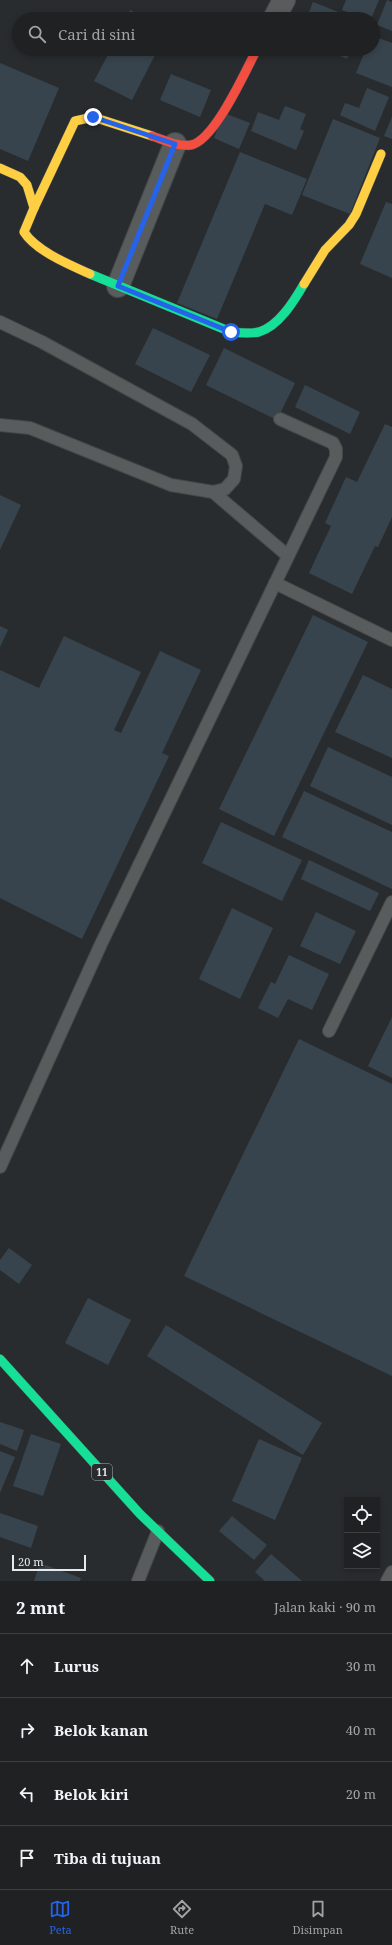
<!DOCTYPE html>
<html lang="id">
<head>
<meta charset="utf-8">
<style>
	body { margin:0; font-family:"Noto Serif",serif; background:#2c2e2f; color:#f1f3f6 }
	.controls { position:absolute; right:12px; bottom:12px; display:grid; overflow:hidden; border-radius:0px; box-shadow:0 2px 6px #0003 }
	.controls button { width:36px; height:36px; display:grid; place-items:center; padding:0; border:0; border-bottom:1px solid #3c3e40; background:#1f2122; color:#f1f3f6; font:20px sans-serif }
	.scale { position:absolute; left:12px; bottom:10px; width:74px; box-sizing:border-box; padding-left:4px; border:2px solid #e7eaec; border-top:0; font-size:11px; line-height:14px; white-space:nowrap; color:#e7eaec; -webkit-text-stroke:3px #282c2f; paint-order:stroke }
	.stop { position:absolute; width:12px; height:12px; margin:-9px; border:3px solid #2563eb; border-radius:50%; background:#fff }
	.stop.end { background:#2563eb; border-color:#fff; box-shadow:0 1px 4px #0008 }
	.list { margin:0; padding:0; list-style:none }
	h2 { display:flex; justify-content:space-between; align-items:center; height:52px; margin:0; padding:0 16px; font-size:17px }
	h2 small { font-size:13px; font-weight:400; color:#a1a3a5 }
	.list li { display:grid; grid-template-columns:26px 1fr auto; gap:12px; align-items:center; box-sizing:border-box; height:64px; padding:0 16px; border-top:1px solid #3c3e40 }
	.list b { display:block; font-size:15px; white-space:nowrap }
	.list em { font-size:13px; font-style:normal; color:#a1a3a5 }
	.icon { flex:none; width:22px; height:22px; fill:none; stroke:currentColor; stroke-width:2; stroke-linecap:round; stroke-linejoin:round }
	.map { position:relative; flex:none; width:392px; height:1581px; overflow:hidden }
	.search { position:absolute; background:#1f2122; box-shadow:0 2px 6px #0003; left:12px; right:12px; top:12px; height:44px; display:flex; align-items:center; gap:10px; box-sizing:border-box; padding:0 14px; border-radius:22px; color:#a1a3a5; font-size:15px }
	.sheet { height:308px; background:#1f2122 }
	nav { display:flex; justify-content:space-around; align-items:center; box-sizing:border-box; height:56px; border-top:1px solid #3c3e40; background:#1f2122; font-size:11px; color:#a1a3a5 }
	nav a { display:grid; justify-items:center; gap:2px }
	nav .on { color:#2563eb }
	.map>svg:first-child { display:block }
	.building { fill:#38444d }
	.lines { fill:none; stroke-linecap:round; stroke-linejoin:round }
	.lane-casing { stroke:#454849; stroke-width:14 }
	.street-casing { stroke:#454849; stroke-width:24 }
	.fast-casing { stroke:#454849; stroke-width:10 }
	.slow-casing { stroke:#454849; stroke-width:10 }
	.jam-casing { stroke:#454849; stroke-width:10 }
	.lane { stroke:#595c5d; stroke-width:12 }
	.street { stroke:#595c5d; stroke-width:22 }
	.fast { stroke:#16e098; stroke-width:9 }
	.slow { stroke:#ffcf43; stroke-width:9 }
	.jam { stroke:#f24e42; stroke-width:9 }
	.route { stroke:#2563eb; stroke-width:5 }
	.labels { text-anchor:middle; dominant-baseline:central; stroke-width:3; stroke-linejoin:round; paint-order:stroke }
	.shield { fill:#282c2f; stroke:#aeb1b3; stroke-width:1 }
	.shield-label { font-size:10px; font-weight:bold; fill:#e7eaec }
</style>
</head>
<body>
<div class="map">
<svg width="392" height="1581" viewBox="0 0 392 1581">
	<rect width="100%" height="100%" fill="#292c2e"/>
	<g class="building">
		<polygon points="346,0 379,0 371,19 364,19 342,10"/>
		<polygon points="387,0 392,2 392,31 377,25"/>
		<polygon points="313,2 356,19 306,19"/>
		<polygon points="130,10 148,19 126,19"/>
		<polygon points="373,36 392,43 392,87 356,73 366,49 373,49"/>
		<polygon points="111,49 158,49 132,100 94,81"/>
		<polygon points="323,49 351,49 347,59"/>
		<polygon points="0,63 59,88 28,161 0,149"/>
		<polygon points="171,74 211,90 200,117 160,100"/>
		<polygon points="367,88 389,97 375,131 340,115 345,103 359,108"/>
		<polygon points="285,106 306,114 300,129 304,131 296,150 251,131 258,112 279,120"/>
		<polygon points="224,113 250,123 239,149 214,138"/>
		<polygon points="392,117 392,139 384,136"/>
		<polygon points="333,119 380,138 350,214 302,195"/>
		<polygon points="240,152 307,179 292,215 265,204 217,319 177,303"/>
		<polygon points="386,202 392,204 392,278 360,264"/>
		<polygon points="153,328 210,355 191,392 135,364"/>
		<polygon points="224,348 295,383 277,420 206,385"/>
		<polygon points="305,385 360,412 350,434 295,407"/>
		<polygon points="385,424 392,427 392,517 378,547 375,546 352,594 309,573 331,526 325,523 346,477 357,482"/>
		<polygon points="0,495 21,505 0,550"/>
		<polygon points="313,615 368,642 274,836 219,809"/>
		<polygon points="0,626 8,630 0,647"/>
		<polygon points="64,636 141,672 114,730 121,733 160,651 201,670 162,753 169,756 82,939 0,898 0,670 39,688"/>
		<polygon points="363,675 392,689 392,758 335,732"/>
		<polygon points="328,747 392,777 392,825 310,786"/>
		<polygon points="304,791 392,832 392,889 282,837"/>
		<polygon points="221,822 302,860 282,901 202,863"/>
		<polygon points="309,860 379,893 370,911 301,879"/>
		<polygon points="232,908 273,928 240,999 199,979"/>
		<polygon points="316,912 356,931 340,964 300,946"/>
		<polygon points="289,955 329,974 312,1010 288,999 278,1018 258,1008 271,982 275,984"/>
		<polygon points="392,1017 392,1078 368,1066"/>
		<polygon points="299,1039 392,1084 392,1376 184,1276"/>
		<polygon points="9,1248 32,1265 19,1284 0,1270 0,1260"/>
		<polygon points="88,1298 131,1320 108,1365 65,1343"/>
		<polygon points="166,1325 322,1423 303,1455 147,1356"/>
		<polygon points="0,1422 24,1430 17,1451 0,1444"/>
		<polygon points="31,1434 61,1444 43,1496 13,1486"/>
		<polygon points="259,1439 302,1458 275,1520 232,1501"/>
		<polygon points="0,1451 15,1457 0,1493"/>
		<polygon points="0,1513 38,1526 31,1548 0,1537"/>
		<polygon points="232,1516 267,1545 254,1560 219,1531"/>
		<polygon points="271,1554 302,1581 265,1581 255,1572"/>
		<polygon points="40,1563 81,1578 80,1581 34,1581"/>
	</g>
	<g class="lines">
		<g class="lane-casing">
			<g id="lane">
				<polyline points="0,322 42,342 192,424 232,455 236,466 234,479 225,489 213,492 171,485 30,428 0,425"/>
				<polyline points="213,492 288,556"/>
				<polyline points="275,583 392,640"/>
				<polyline points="329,1031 392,902"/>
				<polyline points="0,1167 101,944 336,457 336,449 333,443 280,419"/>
				<polyline points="138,1581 158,1531"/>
				<polyline points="387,1581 392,1572"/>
			</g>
		</g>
		<g class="street-casing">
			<g id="street">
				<polyline points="274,19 284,0"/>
				<polyline points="118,286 175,144"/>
			</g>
		</g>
		<g class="fast-casing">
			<g id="fast">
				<path d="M90 274 231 332C240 333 250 334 259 332 279 326 294 301 304 284"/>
				<polyline points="0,1359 140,1514 210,1581"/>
			</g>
		</g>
		<g class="slow-casing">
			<g id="slow">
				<path d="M0 168 20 177 27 185 34 208 24 232C36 251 70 265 90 274"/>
				<polyline points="34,208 75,121 93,117 152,136"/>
				<polyline points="304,284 325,250 349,225 356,214 381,154"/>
			</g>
		</g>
		<g class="jam-casing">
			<path id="jam" d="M152 136C164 140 178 147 191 145 215 140 246 70 257 49"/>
		</g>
		<use href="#lane" class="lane"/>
		<use href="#street" class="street"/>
		<use href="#fast" class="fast"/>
		<use href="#slow" class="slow"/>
		<use href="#jam" class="jam"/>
	</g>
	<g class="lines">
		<polyline class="route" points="93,117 175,144 118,286 231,332"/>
	</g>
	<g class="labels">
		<rect class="shield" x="92" y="1464" width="20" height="16" rx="3"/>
		<g class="shield-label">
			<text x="102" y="1472">11</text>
		</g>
	</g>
</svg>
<div class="controls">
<button><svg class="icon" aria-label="locate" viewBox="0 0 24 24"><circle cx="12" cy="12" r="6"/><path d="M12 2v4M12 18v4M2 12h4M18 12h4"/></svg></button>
<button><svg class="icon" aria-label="layers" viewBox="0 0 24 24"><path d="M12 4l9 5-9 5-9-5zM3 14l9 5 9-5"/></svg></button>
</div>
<div class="scale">20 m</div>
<div class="stop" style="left:231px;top:332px"></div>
<div class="stop end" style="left:93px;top:117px"></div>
<div class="search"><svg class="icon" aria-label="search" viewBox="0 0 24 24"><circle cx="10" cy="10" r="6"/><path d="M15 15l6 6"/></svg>Cari di sini</div>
</div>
<section class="sheet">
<h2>2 mnt<small>Jalan kaki · 90 m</small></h2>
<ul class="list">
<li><svg class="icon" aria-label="ahead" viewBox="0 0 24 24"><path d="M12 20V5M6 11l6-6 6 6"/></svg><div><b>Lurus</b></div><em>30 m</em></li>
<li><svg class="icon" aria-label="right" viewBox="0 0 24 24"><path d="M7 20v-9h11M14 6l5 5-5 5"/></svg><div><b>Belok kanan</b></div><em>40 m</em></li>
<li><svg class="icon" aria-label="left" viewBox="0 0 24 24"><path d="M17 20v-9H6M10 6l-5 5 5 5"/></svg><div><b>Belok kiri</b></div><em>20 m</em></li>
<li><svg class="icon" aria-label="arrive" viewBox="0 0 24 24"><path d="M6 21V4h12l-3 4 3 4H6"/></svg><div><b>Tiba di tujuan</b></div></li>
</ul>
</section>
<nav>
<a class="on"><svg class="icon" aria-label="map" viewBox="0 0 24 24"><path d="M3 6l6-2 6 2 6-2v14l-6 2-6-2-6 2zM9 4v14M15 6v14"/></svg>Peta</a>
<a><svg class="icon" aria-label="directions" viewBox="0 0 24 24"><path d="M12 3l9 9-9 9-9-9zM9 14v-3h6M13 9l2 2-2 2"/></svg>Rute</a>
<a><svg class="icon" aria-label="saved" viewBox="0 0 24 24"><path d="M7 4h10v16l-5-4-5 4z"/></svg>Disimpan</a>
</nav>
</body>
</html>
